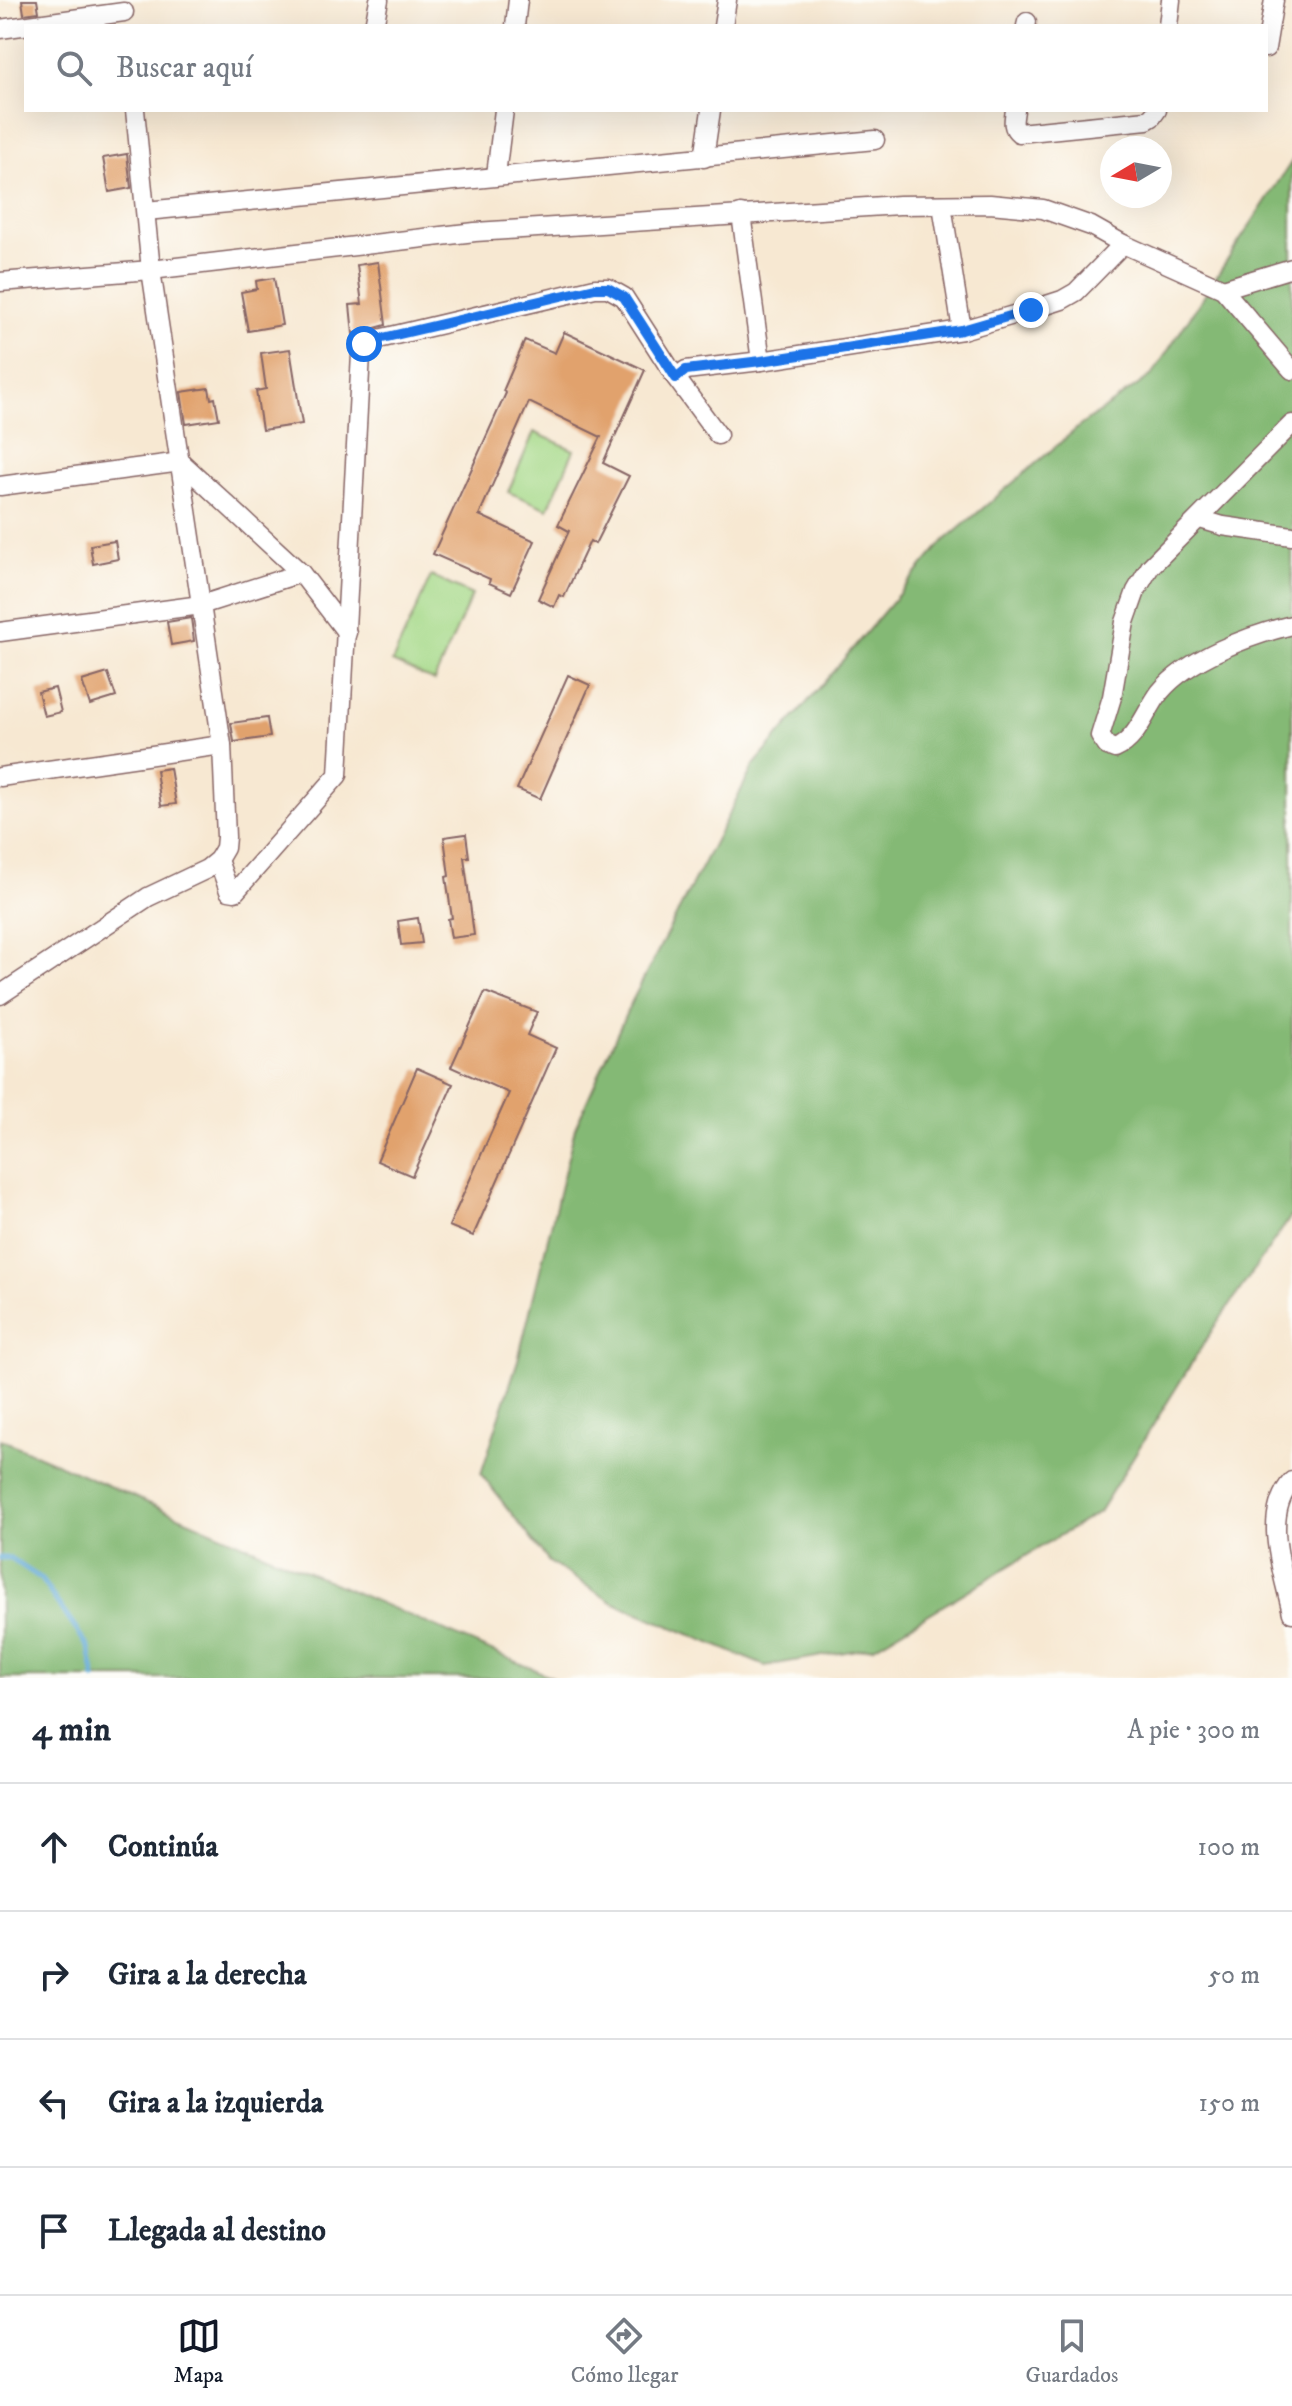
<!DOCTYPE html>
<html lang="es">
<head>
<meta charset="utf-8">
<style>
	body { margin:0; font-family:"IM FELL DW Pica",serif; background:#f2f2f3; color:#1f2937 }
	.compass { position:absolute; left:1100px; top:136px; width:72px; height:72px; border-radius:50%; background:#fff; box-shadow:0 8px 32px #0002; rotate:260deg }
	.stop { position:absolute; width:24px; height:24px; margin:-18px; border:6px solid #1a73e8; border-radius:50%; background:#fff }
	.stop.end { background:#1a73e8; border-color:#fff; box-shadow:0 2px 8px #0008 }
	.list { margin:0; padding:0; list-style:none }
	h2 { display:flex; justify-content:space-between; align-items:center; height:104px; margin:0; padding:0 32px; font-size:34px }
	h2 small { font-size:26px; font-weight:400; color:#747a83 }
	.list li { display:grid; grid-template-columns:52px 1fr auto; gap:24px; align-items:center; box-sizing:border-box; height:128px; padding:0 32px; border-top:2px solid #e0e1e3 }
	.list b { display:block; font-size:30px; white-space:nowrap }
	.list em { font-size:26px; font-style:normal; color:#747a83 }
	.icon { flex:none; width:44px; height:44px; fill:none; stroke:currentColor; stroke-width:2; stroke-linecap:round; stroke-linejoin:round }
	.map { position:relative; flex:none; width:1292px; height:1678px; overflow:hidden }
	.search { position:absolute; background:#fff; box-shadow:0 8px 32px #0002; left:24px; right:24px; top:24px; height:88px; display:flex; align-items:center; gap:20px; box-sizing:border-box; padding:0 28px; border-radius:0px; color:#747a83; font-size:30px }
	.sheet { height:616px; background:#fff }
	nav { display:flex; justify-content:space-around; align-items:center; box-sizing:border-box; height:112px; border-top:2px solid #e0e1e3; background:#fff; font-size:22px; color:#747a83 }
	nav a { display:grid; justify-items:center; gap:4px }
	nav .on { color:#111827 }
	.map>svg:first-child { display:block }
	.green { fill:#a6d989; stroke:#787c5a; stroke-width:2 }
	.forest { fill:#84b975; stroke:#676c50; stroke-width:2 }
	.lines { fill:none; stroke-linecap:round; stroke-linejoin:round }
	.stream { stroke:#5fa8d6; stroke-width:5 }
	.building { fill:#e1a26d }
	.minor-casing { stroke:#876565; stroke-width:21 }
	.minor { stroke:#fff; stroke-width:18 }
	.route { stroke:#1a73e8; stroke-width:10 }
</style>
</head>
<body>
<div class="map">
<svg width="1292" height="1678" viewBox="0 0 1292 1678">
	<rect width="100%" height="100%" fill="#fdfcf7"/>
	<filter id="ink" filterUnits="userSpaceOnUse"><feTurbulence type="fractalNoise" baseFrequency=".0125" numOctaves="2"/><feDisplacementMap in="SourceGraphic" scale="16" xChannelSelector="R" yChannelSelector="G"/><feConvolveMatrix kernelMatrix="1 2 1 2 8 2 1 2 1" color-interpolation-filters="sRGB"/></filter>
	<filter id="wash" filterUnits="userSpaceOnUse"><feTurbulence type="fractalNoise" baseFrequency=".006" numOctaves="4" result="noise"/><feDisplacementMap in="SourceGraphic" scale="32" xChannelSelector="R" yChannelSelector="G"/><feGaussianBlur stdDeviation="1.8" result="paint"/><feColorMatrix in="noise" values="0 0 0 0 0 0 0 0 0 0 0 0 0 0 0 0 0 1.4 0 .05"/><feComposite in="paint" operator="in"/></filter>
	<g filter="url(#wash)">
		<rect width="100%" height="100%" fill="#f7e8d2"/>
		<g class="green">
			<polygon points="534,432 574,450 548,509 508,492"/>
			<polygon points="431,576 472,595 434,681 392,662"/>
		</g>
		<g class="forest">
			<polygon points="1292,161 1292,1215 1211,1332 1099,1512 874,1647 765,1666 612,1602 549,1562 481,1474 518,1360 575,1128 629,1007 754,765 942,543 1081,425 1152,375"/>
			<polygon points="0,1439 554,1678 0,1678"/>
		</g>
		<g class="lines">
			<polyline class="stream" points="0,1558 10,1558 40,1578 89,1648 95,1678"/>
		</g>
		<g id="blocks">
			<g class="building">
				<polygon points="22,0 37,0 39,12 24,14"/>
				<polygon points="127,154 131,188 109,192 103,158"/>
				<polygon points="378,262 386,325 353,334 350,305 362,304 357,265"/>
				<polygon points="274,278 282,325 248,331 241,292 257,289 256,281"/>
				<polygon points="564,332 645,370 603,463 629,476 595,544 590,541 564,597 559,595 554,607 538,599 569,531 558,525 601,437 529,402 479,515 535,541 511,593 489,583 490,579 433,554 506,393 503,391 525,340 555,353"/>
				<polygon points="290,349 302,424 262,430 256,391 266,389 261,353"/>
				<polygon points="209,388 211,399 215,398 219,419 186,424 181,392"/>
				<polygon points="115,541 118,559 93,564 90,545"/>
				<polygon points="191,618 194,641 171,645 167,622"/>
				<polygon points="108,673 116,697 90,705 82,681"/>
				<polygon points="568,675 590,685 540,799 517,789"/>
				<polygon points="55,688 61,712 44,716 38,692"/>
				<polygon points="267,718 270,737 234,742 231,723"/>
				<polygon points="170,768 176,804 161,806 156,770"/>
				<polygon points="466,834 469,857 464,857 474,935 451,938 448,919 452,918 446,877 449,876 444,837"/>
				<polygon points="418,918 422,943 401,945 398,921"/>
				<polygon points="485,992 537,1012 527,1035 556,1048 473,1236 449,1226 509,1093 451,1067"/>
				<polygon points="417,1068 453,1084 412,1176 377,1161"/>
			</g>
		</g>
	</g>
	<g filter="url(#ink)">
		<use href="#blocks" fill-opacity="0" stroke="#876565" stroke-width="2"/>
		<g class="lines">
			<g class="minor-casing">
				<g id="minor">
					<polyline points="374,26 379,0"/>
					<polyline points="515,26 518,0"/>
					<polyline points="723,26 727,0"/>
					<polyline points="1026,26 1027,22"/>
					<polyline points="1168,26 1171,0"/>
					<polyline points="0,29 124,12"/>
					<polyline points="1266,48 1274,0"/>
					<path d="M1015 110C1014 119 1011 127 1019 133L1147 120 1152 117 1157 110"/>
					<polyline points="704,158 711,110"/>
					<polyline points="496,175 504,110"/>
					<polyline points="942,205 962,330"/>
					<polyline points="146,211 875,140"/>
					<polyline points="741,214 761,361 962,330 1031,310 1062,300 1076,292 1123,244"/>
					<polyline points="0,282 151,270 475,232 899,205 990,204 1043,209 1091,226 1123,244 1223,289 1292,370"/>
					<polyline points="1223,289 1292,268"/>
					<polyline points="676,378 686,370 761,361"/>
					<path d="M1292 424 1150 567 1136 591 1125 622 1112 697 1100 736 1107 746 1115 749C1138 739 1145 712 1160 692 1188 658 1251 635 1292 625"/>
					<polyline points="0,486 181,462 301,573 347,633"/>
					<polyline points="1200,519 1223,526 1292,536"/>
					<polyline points="0,632 201,605 301,573"/>
					<polyline points="0,777 222,745"/>
					<polyline points="218,860 229,891 235,892 338,775 361,354 364,344 370,341 595,288 608,288 624,297 676,378 718,435"/>
					<polyline points="0,995 148,897 207,869 218,860 225,848 226,837 222,745 151,270 135,110"/>
					<path d="M1292 1481C1261 1516 1283 1571 1292 1613"/>
				</g>
			</g>
			<use href="#minor" class="minor"/>
		</g>
	</g>
	<g class="lines" filter="url(#ink)">
		<polyline class="route" points="364,344 370,341 595,288 608,288 624,297 676,378 686,370 761,361 962,330 1031,310"/>
	</g>
</svg>
<svg class="compass" viewBox="-18 -18 36 36"><path d="M0-13l5 13h-10z" fill="#e53935"/><path d="M0 13l5-13h-10z" fill="#747a83"/></svg>
<div class="stop" style="left:364px;top:344px"></div>
<div class="stop end" style="left:1031px;top:310px"></div>
<div class="search"><svg class="icon" aria-label="search" viewBox="0 0 24 24"><circle cx="10" cy="10" r="6"/><path d="M15 15l6 6"/></svg>Buscar aquí</div>
</div>
<section class="sheet">
<h2>4 min<small>A pie · 300 m</small></h2>
<ul class="list">
<li><svg class="icon" aria-label="ahead" viewBox="0 0 24 24"><path d="M12 20V5M6 11l6-6 6 6"/></svg><div><b>Continúa</b></div><em>100 m</em></li>
<li><svg class="icon" aria-label="right" viewBox="0 0 24 24"><path d="M7 20v-9h11M14 6l5 5-5 5"/></svg><div><b>Gira a la derecha</b></div><em>50 m</em></li>
<li><svg class="icon" aria-label="left" viewBox="0 0 24 24"><path d="M17 20v-9H6M10 6l-5 5 5 5"/></svg><div><b>Gira a la izquierda</b></div><em>150 m</em></li>
<li><svg class="icon" aria-label="arrive" viewBox="0 0 24 24"><path d="M6 21V4h12l-3 4 3 4H6"/></svg><div><b>Llegada al destino</b></div></li>
</ul>
</section>
<nav>
<a class="on"><svg class="icon" aria-label="map" viewBox="0 0 24 24"><path d="M3 6l6-2 6 2 6-2v14l-6 2-6-2-6 2zM9 4v14M15 6v14"/></svg>Mapa</a>
<a><svg class="icon" aria-label="directions" viewBox="0 0 24 24"><path d="M12 3l9 9-9 9-9-9zM9 14v-3h6M13 9l2 2-2 2"/></svg>Cómo llegar</a>
<a><svg class="icon" aria-label="saved" viewBox="0 0 24 24"><path d="M7 4h10v16l-5-4-5 4z"/></svg>Guardados</a>
</nav>
</body>
</html>
